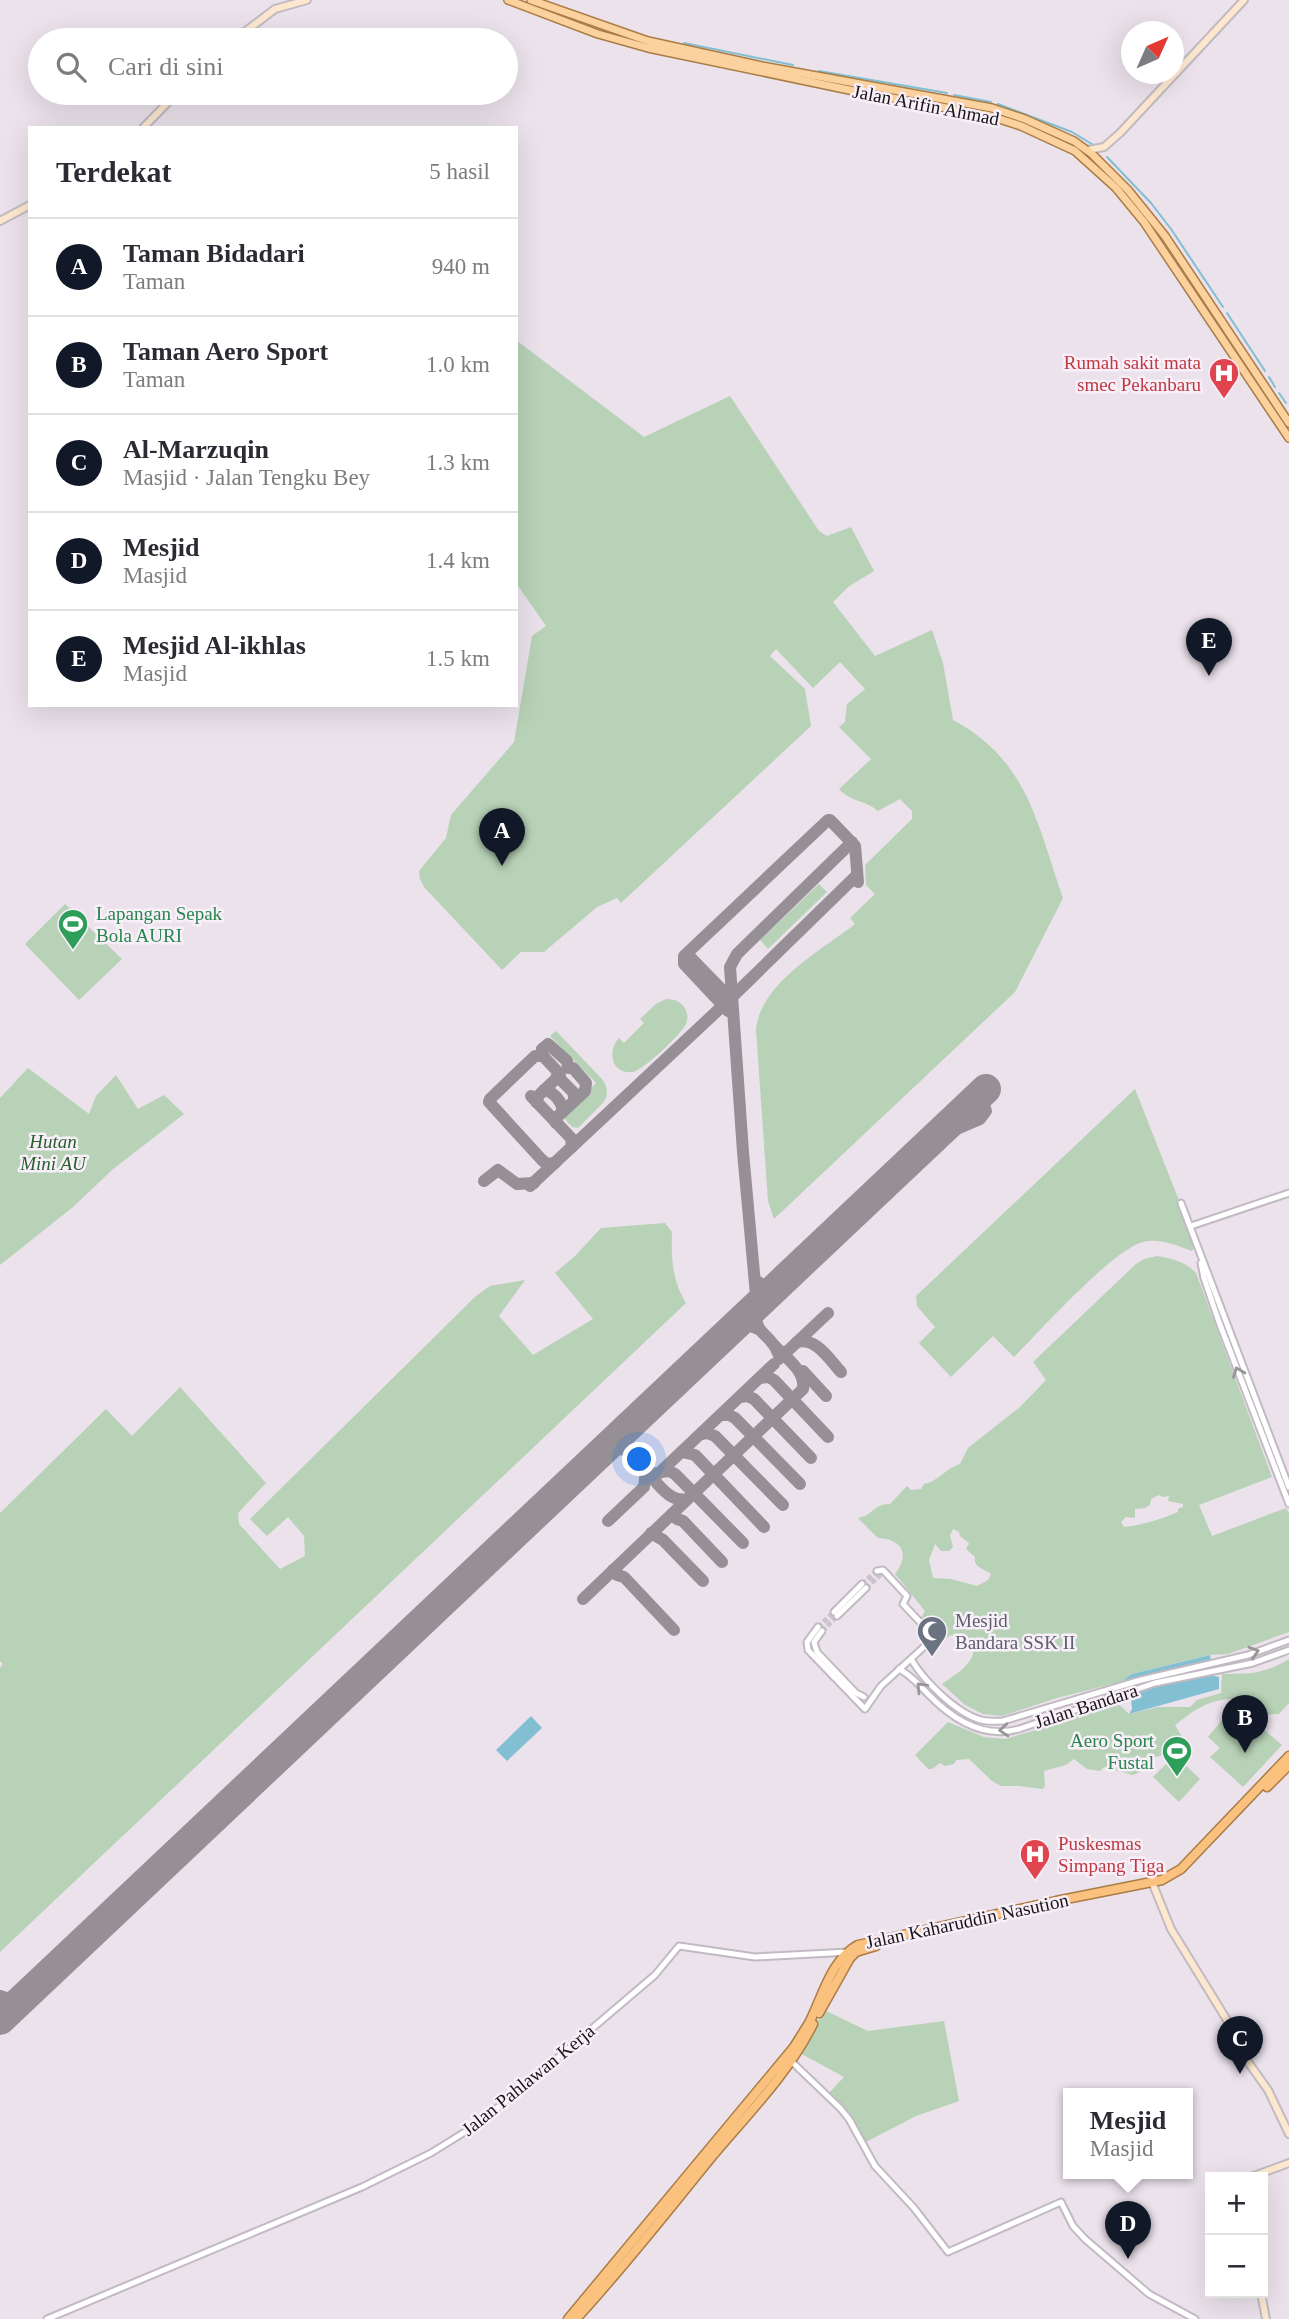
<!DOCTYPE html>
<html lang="id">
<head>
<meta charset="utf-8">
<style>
	body { margin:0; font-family:Georgia,serif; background:#f7f7f7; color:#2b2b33 }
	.controls { position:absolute; right:21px; bottom:21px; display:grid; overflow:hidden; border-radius:0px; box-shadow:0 7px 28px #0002 }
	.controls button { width:63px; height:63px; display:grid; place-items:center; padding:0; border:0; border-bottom:2px solid #e1e1e2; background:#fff; color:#2b2b33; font:35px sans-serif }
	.compass { position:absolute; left:1121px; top:21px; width:63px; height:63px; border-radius:50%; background:#fff; box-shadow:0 7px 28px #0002; rotate:45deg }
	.you { position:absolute; left:640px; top:1460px; width:24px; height:24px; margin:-18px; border:5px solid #fff; border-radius:50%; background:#1a73e8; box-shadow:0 0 0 10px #1a73e833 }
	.badge { display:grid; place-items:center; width:46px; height:46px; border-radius:50%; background:#111827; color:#fff; font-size:23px; font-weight:700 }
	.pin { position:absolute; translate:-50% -58px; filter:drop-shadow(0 2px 4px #0008) }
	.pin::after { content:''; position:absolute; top:37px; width:24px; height:21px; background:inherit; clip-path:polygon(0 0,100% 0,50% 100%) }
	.popup { position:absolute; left:1063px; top:2088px; width:130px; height:91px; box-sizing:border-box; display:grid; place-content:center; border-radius:0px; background:#fff; filter:drop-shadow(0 2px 5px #0005); font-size:23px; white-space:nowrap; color:#7c7c81 }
	.popup b { font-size:26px; color:#2b2b33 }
	.popup::after { content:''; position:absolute; left:50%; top:100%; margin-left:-14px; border:14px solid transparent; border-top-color:#fff }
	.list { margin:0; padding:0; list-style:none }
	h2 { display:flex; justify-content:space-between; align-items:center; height:91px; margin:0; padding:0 28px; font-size:30px }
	h2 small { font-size:23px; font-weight:400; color:#7c7c81 }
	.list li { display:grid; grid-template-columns:46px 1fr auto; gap:21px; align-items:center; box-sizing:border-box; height:98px; padding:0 28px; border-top:2px solid #e1e1e2 }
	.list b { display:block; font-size:26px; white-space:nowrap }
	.list p { margin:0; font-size:23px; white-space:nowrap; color:#7c7c81 }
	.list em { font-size:23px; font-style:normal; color:#7c7c81 }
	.icon { flex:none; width:38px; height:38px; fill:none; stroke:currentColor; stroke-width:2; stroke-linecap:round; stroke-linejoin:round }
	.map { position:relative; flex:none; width:1289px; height:2319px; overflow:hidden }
	.search { position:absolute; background:#fff; box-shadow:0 7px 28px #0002; left:28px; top:28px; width:490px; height:77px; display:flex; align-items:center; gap:18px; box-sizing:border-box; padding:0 24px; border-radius:38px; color:#7c7c81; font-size:26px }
	.panel { position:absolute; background:#fff; box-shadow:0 7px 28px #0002; left:28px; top:126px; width:490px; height:581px; border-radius:0px }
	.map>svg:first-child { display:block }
	.green { fill:#b7d2b7; fill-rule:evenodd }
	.water { fill:#82bfd2 }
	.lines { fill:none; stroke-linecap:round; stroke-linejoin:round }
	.stream { stroke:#82bfd2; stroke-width:2 }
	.taxiway { stroke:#969096; stroke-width:12 }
	.runway { stroke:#969096; stroke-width:30 }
	.tertiary-tunnel { stroke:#cbc3cb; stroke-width:5; stroke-dasharray:5 2.5; stroke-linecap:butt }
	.tertiary-casing { stroke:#c2bac3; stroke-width:9 }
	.secondary-casing { stroke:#c2bac3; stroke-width:10 }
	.primary-casing { stroke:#aa7c46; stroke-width:10 }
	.trunk-casing { stroke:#aa7c46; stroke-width:11 }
	.tertiary { stroke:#fff; stroke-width:5 }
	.secondary { stroke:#fde8cf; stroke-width:6 }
	.primary { stroke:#fbd19e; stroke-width:7 }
	.trunk { stroke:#fac27e; stroke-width:8 }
	.oneway { stroke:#979697 }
	.labels { text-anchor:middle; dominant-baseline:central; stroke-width:5; stroke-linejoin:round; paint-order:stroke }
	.street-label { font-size:19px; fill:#181518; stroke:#f8eff9 }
	.health-label { font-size:19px; fill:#be3a42; stroke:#f8eff9; text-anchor:end }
	.leisure-label { font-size:19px; fill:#27864d; stroke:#f8eff9; text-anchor:start }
	.park-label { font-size:19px; font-style:italic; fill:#295f2e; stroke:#f8eff9 }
	.worship-label { font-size:19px; fill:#5b616d; stroke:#f8eff9; text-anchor:start }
</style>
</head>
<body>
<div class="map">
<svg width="1289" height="2319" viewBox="0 0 1289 2319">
	<rect width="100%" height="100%" fill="#ebe2eb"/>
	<g class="green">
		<path d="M516 340 644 437 730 396 819 531 827 536 851 527 874 571 848 587 833 602 875 656 932 630 943 663 953 720C1028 760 1037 824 1063 898L1015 992 774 1219 768 1201 756 1030C760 983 822 950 855 924L850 918 875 894 866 885 865 865 912 819V811L900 799 878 811C864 799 852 803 839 789L871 759 839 727 845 722 847 704 865 689 840 662 813 688 776 649 770 656 805 689 811 726 621 903 617 898 597 907 544 952H521L502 970 424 887 420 879 419 871 446 838 451 815 514 742 532 636 546 626 516 583Z"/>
		<polygon points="819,884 827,892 768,949 760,940"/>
		<polygon points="65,904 122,959 79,1000 25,944"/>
		<path d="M666 999C676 999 685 1003 687 1014 688 1017 687 1021 686 1024 682 1034 642 1071 633 1072 611 1075 607 1051 619 1038L624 1043 644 1023 640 1019 656 1004Z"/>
		<path d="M556 1031 602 1079C608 1087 609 1095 603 1103L578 1128 572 1127 563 1117 596 1083 550 1036Z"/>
		<polygon points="28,1068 89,1114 96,1096 116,1075 138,1109 164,1095 184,1114 112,1170 73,1207 0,1265 0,1098"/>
		<path d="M1135 1089 1197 1246 1191 1251C1176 1245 1159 1238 1143 1242 1112 1250 1040 1331 1014 1357L993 1336 951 1377 919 1343 935 1327 917 1306 916 1296Z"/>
		<path d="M665 1223 672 1232C671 1258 672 1280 686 1303L0 1952V1668L3 1664 0 1661V1513L106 1409 132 1436 180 1387 266 1483 238 1513 239 1524 280 1569 305 1556 304 1536 288 1517 267 1536 250 1519 476 1296 490 1286 525 1280 499 1316 533 1355 593 1319 555 1273 575 1256 601 1228Z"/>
		<path d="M1157 1256C1171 1258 1186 1262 1196 1273L1272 1477 1199 1505 1212 1536 1286 1508 1289 1513V1632L1228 1654 1209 1655 1132 1674 1124 1681 1057 1698 1002 1716 983 1714 965 1705 942 1684C958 1673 987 1656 966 1636L960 1639 951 1635 945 1639 936 1634 921 1618 925 1611 895 1574C910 1555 903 1539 878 1538L858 1518C873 1516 873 1504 890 1504L907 1486 911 1490 921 1489 924 1484C939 1481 946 1468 960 1464L968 1448 1020 1407 1046 1380 1033 1362 1136 1264 1144 1259ZM1159 1495 1163 1497 1169 1496 1168 1501 1183 1504V1507L1178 1509V1512C1159 1520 1142 1525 1124 1527L1121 1522 1126 1517 1135 1518V1509L1145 1508 1150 1505 1151 1499ZM953 1529 959 1532 960 1536 969 1543 966 1549 975 1557C973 1568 984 1568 991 1574L988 1580 977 1586 951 1579 933 1578 929 1560 935 1544 941 1551H949L953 1547 950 1535Z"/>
		<path d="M1289 1659V1703L1279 1714 1247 1715 1282 1745 1243 1787 1210 1757 1220 1748 1208 1737 1223 1719 1244 1715 1228 1714 1227 1704 1233 1699C1209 1699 1193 1711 1175 1725L1187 1745C1182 1747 1177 1750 1172 1752 1159 1757 1145 1757 1140 1772L1133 1775 1104 1767 1100 1771 1087 1769 1074 1759 1066 1765 1044 1771 1045 1786 1043 1789 1019 1786H1001L992 1781 969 1759 956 1760 954 1764 945 1766 940 1763 932 1769H928L915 1755 948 1722 984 1737 1005 1739 1036 1730 1113 1699 1129 1714 1158 1707H1190L1197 1700 1221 1693 1222 1674C1250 1674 1265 1674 1289 1659Z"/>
		<polygon points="1175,1755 1200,1779 1179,1802 1153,1777"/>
		<polygon points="824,2010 868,2031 944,2021 959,2101 916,2116 864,2143 841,2106 829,2093 844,2077 800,2053"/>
	</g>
	<g class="water">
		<polygon points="1210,1655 1214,1676 1219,1677 1219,1689 1129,1714 1132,1709 1131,1699 1126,1698 1124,1680 1132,1674"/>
		<polygon points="531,1716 542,1728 507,1761 496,1750"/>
	</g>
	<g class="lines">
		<g class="stream">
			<polyline points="684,43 793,65"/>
			<polyline points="819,71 947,93"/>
			<polyline points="954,95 991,102"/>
			<polyline points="998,104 1072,132 1095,146"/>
			<polyline points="1107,157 1151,203 1171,229 1223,307"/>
			<polyline points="1227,313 1265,371"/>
			<polyline points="1269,377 1275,387"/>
			<polyline points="1279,393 1286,403"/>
		</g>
		<g class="taxiway">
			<polyline points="687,954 725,993 730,1002"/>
			<polyline points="728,1011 684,964 684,956 828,820 830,820 855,846 858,882"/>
			<polyline points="543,1056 558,1072 556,1079 560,1079 573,1092 575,1100"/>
			<path d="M544 1090C553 1091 564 1103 562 1112"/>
			<polyline points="531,1096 571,1138 572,1147"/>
			<polyline points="537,1103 538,1096 560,1075"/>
			<polyline points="923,1150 952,1131 980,1119 986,1111 982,1100 976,1095 968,1097 949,1124"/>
			<polyline points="555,1163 547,1164 542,1160 489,1102 490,1099 535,1056 543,1056 542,1049 548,1044 567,1061 568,1068 573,1068 586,1083 585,1091 557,1117 556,1123"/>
			<polyline points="484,1181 498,1170 517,1184 534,1183"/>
			<polyline points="530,1186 731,998 857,875"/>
			<polyline points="755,1280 763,1285 776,1288"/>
			<path d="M757 1305C752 1337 769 1330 778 1353"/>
			<polyline points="752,1311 756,1295 743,1152 730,967 737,954 852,842"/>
			<polyline points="734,1327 748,1325 758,1329"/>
			<path d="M797 1342C816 1337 829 1359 841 1372"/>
			<polyline points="779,1359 828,1313"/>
			<polyline points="803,1371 826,1396"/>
			<polyline points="760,1378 768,1377 774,1380 828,1437"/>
			<polyline points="740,1397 747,1396 754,1399 811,1458"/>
			<polyline points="721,1415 729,1415 735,1418 800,1484"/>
			<polyline points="631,1425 625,1431 628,1451 647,1472 658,1474 774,1364"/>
			<polyline points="701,1434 707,1433 715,1436 783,1505"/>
			<polyline points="602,1452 616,1448 628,1451"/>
			<polyline points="682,1452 695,1455 764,1527"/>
			<polyline points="661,1472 669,1471 675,1474 743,1543"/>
			<polyline points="672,1514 677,1519 683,1521 722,1562"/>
			<path d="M608 1521 644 1487 646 1471C657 1482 669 1503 687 1499"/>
			<polyline points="651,1533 663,1540 703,1581"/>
			<polyline points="613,1570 617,1575 624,1577 674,1630"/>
			<path d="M583 1599 803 1389C806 1371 786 1358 775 1346"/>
			<polyline points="0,1996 10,1999 25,1996"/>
			<polyline points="0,1996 0,2017"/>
		</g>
		<polyline class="runway" points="0,2020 986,1089"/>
		<g class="tertiary-tunnel">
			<polyline points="862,1584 877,1571"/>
			<polyline points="866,1588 881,1574"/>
			<polyline points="818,1627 834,1612"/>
			<polyline points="822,1631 837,1616"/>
		</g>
		<g class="tertiary-casing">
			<g id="tertiary">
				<polyline points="1181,1203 1289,1487"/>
				<polyline points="1191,1226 1289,1193"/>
				<polyline points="1201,1263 1204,1278 1219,1322 1289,1504"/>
				<polyline points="834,1612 862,1584"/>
				<polyline points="837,1616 866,1588"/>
				<polyline points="818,1627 807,1642 808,1650 865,1709 881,1686 926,1645 931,1638 920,1622 903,1604 907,1596 883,1570 877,1571"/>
				<polyline points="822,1631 814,1642 817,1652 856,1693 864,1697"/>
				<path d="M911 1659C924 1681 956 1713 981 1720 988 1722 995 1721 1003 1721L1141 1680 1248 1655 1289 1640"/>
				<path d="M899 1669C911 1675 919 1685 928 1694 953 1720 983 1739 1019 1729L1155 1683 1253 1663 1289 1650"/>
				<polyline points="791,2061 840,2108 849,2119 875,2166 914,2208 948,2252 1061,2202 1073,2226 1085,2239 1149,2294 1195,2319"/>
				<polyline points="47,2319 362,2187 431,2153 468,2130 514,2095 655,1975 679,1946 755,1957 849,1952"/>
			</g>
		</g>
		<g class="secondary-casing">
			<g id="secondary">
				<polyline points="234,40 275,9 307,0"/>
				<polyline points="143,128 177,93"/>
				<polyline points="1088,150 1104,147 1120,133 1244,0"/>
				<polyline points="0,221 30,205"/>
				<polyline points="1152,1882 1171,1929 1230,2025 1243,2055 1268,2090 1289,2134"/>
				<polyline points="1251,2177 1289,2163"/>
				<polyline points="1261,2293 1266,2319"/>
			</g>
		</g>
		<g class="primary-casing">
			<g id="primary">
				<polyline points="508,0 598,34 648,48 854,91 990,116 1021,126 1075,151 1116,188 1144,222 1289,438"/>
				<polyline points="531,0 648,41 762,66 992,108 1025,119 1074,141 1092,154 1128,190 1165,236 1289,423"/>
			</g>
		</g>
		<g class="trunk-casing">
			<g id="trunk">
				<polyline points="1267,1787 1289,1765"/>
				<polyline points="819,2013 850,1958 856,1952 876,1946"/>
				<path d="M568 2319 794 2047C799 2039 804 2031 809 2023 822 1998 831 1959 858 1945L1056 1901 1162 1880 1181 1869 1289 1756"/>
				<path d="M576 2319C623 2268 666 2213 710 2159 745 2117 789 2073 813 2024"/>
			</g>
		</g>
		<use href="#tertiary" class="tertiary"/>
		<use href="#secondary" class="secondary"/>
		<use href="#primary" class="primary"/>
		<use href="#trunk" class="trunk"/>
	</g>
	<defs><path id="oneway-chevron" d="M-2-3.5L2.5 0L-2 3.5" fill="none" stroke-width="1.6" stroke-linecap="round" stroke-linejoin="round" transform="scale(1.75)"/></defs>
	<g class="oneway">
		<use href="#oneway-chevron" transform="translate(1238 1372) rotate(-111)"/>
		<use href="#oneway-chevron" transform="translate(1254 1652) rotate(-18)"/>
		<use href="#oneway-chevron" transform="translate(921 1687) rotate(-134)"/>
		<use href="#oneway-chevron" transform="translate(1004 1730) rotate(176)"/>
	</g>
	<defs>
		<g id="hospital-pin" transform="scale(1.575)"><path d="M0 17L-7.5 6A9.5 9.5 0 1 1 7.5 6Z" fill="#e0444e" stroke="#f8eff9"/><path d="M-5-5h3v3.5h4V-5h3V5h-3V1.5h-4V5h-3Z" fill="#fff"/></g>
		<g id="stadium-pin" transform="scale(1.575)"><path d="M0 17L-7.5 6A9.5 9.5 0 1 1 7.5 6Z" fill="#2e9e5b" stroke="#f8eff9"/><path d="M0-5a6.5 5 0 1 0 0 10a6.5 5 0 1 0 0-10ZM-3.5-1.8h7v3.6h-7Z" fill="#fff"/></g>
		<g id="mosque-pin" transform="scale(1.575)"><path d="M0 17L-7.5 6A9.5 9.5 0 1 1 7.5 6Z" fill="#6b7280" stroke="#f8eff9"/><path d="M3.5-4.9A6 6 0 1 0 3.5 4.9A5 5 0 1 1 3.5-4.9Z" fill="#fff"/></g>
	</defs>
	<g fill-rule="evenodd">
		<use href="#hospital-pin" x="1224" y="373"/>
		<use href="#stadium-pin" x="73" y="924"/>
		<use href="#mosque-pin" x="932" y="1631"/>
		<use href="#stadium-pin" x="1177" y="1751"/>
		<use href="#hospital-pin" x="1035" y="1854"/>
	</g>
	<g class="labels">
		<g class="street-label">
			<text transform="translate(926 105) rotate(11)">Jalan Arifin Ahmad</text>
			<text transform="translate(1086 1706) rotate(-18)">Jalan Bandara</text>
			<text transform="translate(967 1921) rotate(-12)">Jalan Kaharuddin Nasution</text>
			<text transform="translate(528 2080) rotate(-39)">Jalan Pahlawan Kerja</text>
		</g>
		<g class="health-label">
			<text x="1201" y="362">Rumah sakit mata<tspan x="1201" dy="22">smec Pekanbaru</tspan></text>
			<text x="1058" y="1843" text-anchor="start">Puskesmas<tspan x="1058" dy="22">Simpang Tiga</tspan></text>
		</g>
		<g class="leisure-label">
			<text x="96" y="913">Lapangan Sepak<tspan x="96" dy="22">Bola AURI</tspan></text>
			<text x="1154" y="1740" text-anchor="end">Aero Sport<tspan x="1154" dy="22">Fustal</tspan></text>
		</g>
		<g class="park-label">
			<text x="53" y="1141">Hutan<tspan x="53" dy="22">Mini AU</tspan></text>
		</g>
		<g class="worship-label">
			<text x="955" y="1620">Mesjid<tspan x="955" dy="22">Bandara SSK II</tspan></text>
		</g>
	</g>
</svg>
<div class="controls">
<button>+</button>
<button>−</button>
</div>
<svg class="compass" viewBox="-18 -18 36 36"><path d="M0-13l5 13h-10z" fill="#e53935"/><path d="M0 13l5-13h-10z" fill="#7c7c81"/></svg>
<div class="you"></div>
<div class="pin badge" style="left:502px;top:866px">A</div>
<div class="pin badge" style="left:1245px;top:1753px">B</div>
<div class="pin badge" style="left:1240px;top:2074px">C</div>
<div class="pin badge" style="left:1128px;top:2259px">D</div>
<div class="popup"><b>Mesjid</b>Masjid</div>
<div class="pin badge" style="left:1209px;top:676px">E</div>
<div class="search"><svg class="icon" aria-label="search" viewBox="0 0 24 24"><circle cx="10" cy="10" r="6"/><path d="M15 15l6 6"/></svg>Cari di sini</div>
<section class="panel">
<h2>Terdekat<small>5 hasil</small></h2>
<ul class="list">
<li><span class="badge">A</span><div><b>Taman Bidadari</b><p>Taman</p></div><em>940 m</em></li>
<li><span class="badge">B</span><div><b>Taman Aero Sport</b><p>Taman</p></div><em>1.0 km</em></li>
<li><span class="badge">C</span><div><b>Al-Marzuqin</b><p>Masjid · Jalan Tengku Bey</p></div><em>1.3 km</em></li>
<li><span class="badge">D</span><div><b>Mesjid</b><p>Masjid</p></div><em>1.4 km</em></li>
<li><span class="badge">E</span><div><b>Mesjid Al-ikhlas</b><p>Masjid</p></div><em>1.5 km</em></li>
</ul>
</section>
</div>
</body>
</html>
